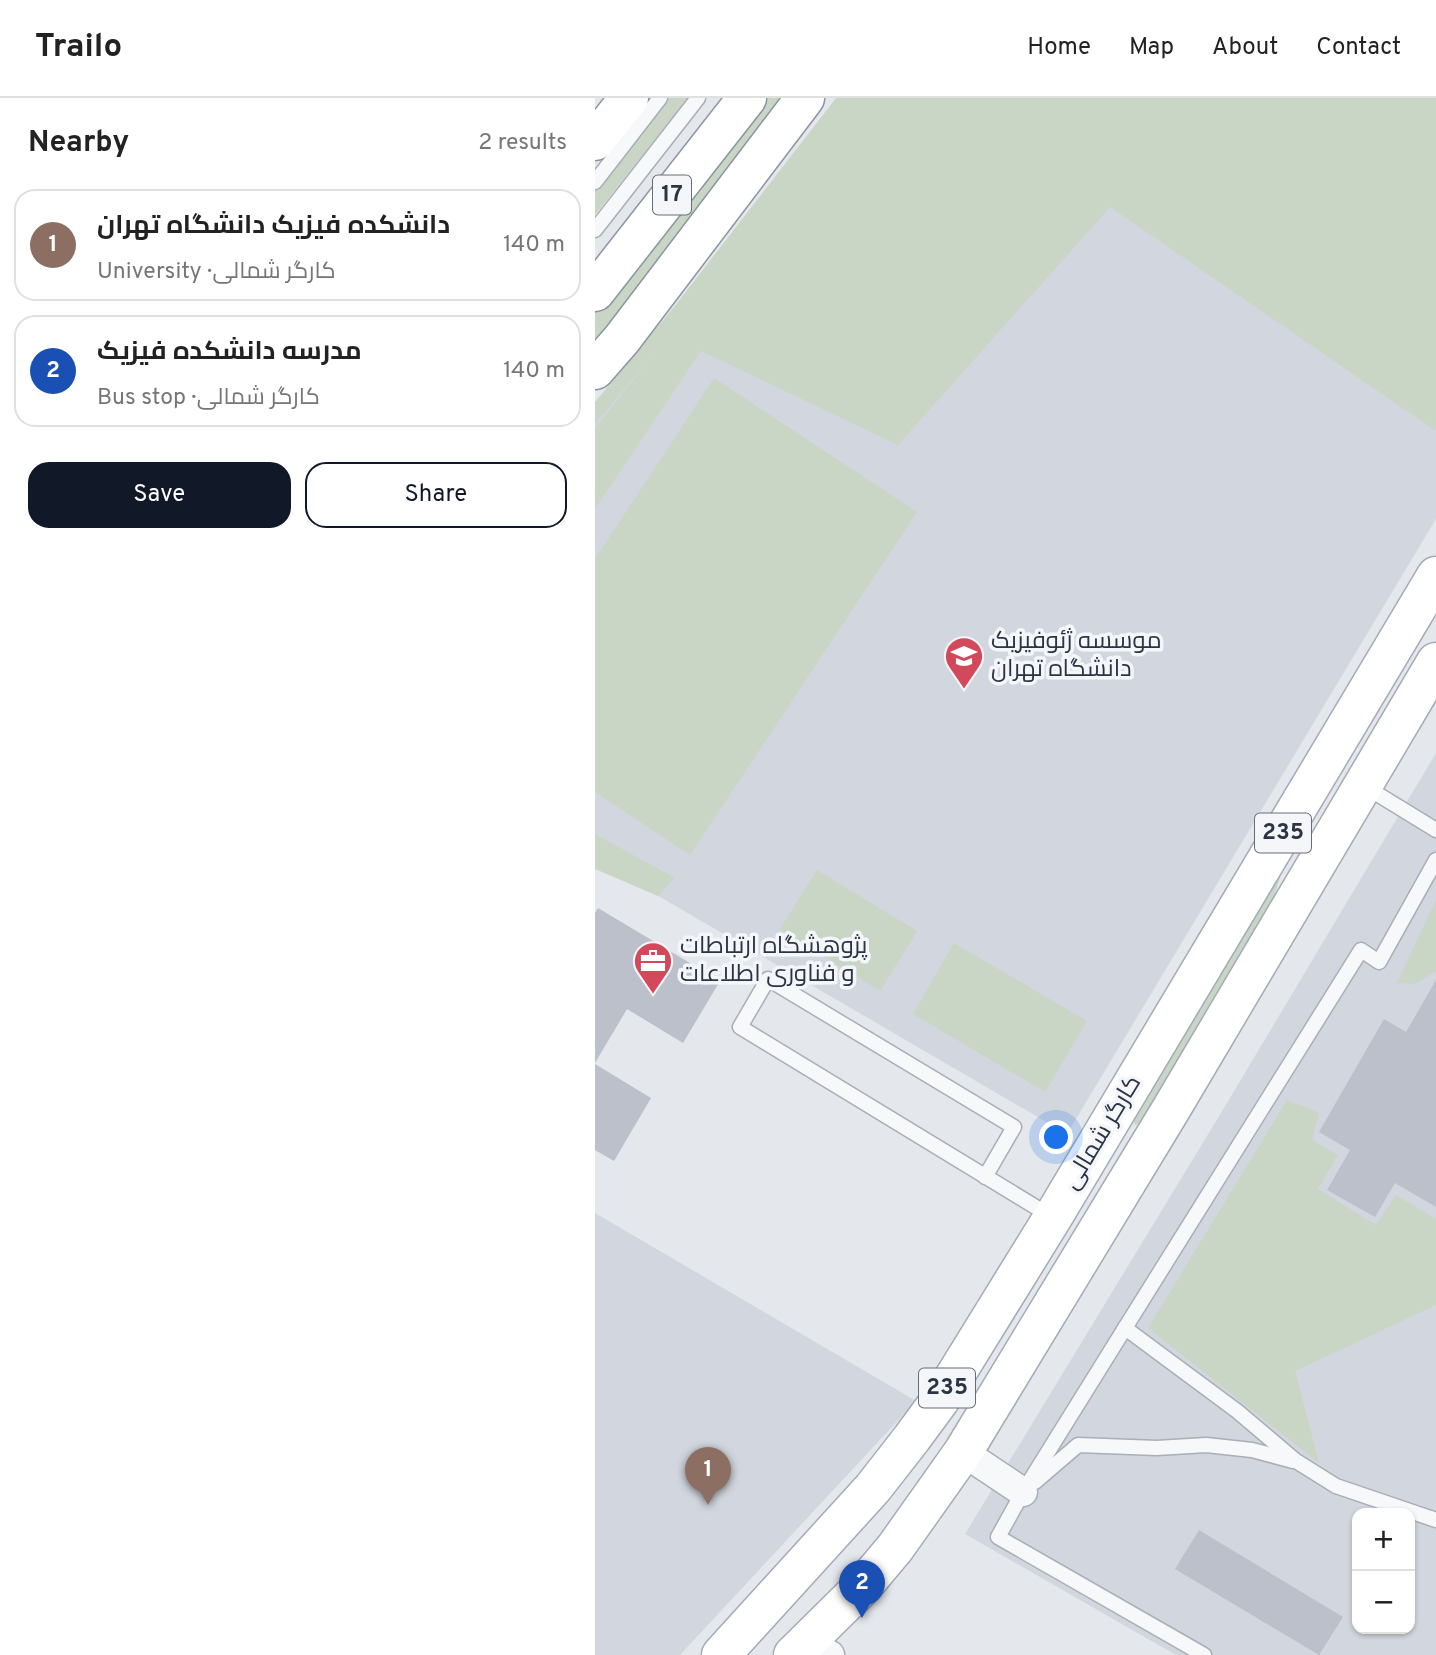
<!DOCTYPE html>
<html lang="en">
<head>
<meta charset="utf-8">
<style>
	body { margin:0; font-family:Overpass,Cairo,sans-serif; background:#f2f2f2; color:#222 }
	.controls { position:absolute; right:21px; bottom:21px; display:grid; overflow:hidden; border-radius:14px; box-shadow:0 2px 5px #0004 }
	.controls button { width:63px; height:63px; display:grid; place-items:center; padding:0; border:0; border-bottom:2px solid #e0e0e0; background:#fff; color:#222; font:35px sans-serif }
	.you { position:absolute; left:462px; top:1040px; width:24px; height:24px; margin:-18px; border:5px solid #fff; border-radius:50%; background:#1a73e8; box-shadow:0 0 0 10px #1a73e833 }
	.badge { display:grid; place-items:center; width:46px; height:46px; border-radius:50%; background:#111827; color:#fff; font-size:23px; font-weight:700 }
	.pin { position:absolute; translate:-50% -58px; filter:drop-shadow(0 2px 4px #0008) }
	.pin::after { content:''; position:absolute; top:37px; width:24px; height:21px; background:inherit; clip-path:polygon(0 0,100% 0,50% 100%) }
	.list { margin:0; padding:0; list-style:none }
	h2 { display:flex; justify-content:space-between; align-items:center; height:91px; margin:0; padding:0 28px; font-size:30px }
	h2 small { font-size:23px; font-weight:400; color:#767676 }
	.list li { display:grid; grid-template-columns:46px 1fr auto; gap:21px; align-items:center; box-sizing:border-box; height:112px; margin:0 14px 14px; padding:0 14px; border:2px solid #e0e0e0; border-radius:21px }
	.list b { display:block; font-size:26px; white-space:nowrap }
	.list p { margin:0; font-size:23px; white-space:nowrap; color:#767676 }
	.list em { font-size:23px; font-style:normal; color:#767676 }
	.actions { display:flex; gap:14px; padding:21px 28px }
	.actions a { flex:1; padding:16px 0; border:2px solid #111827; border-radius:21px; text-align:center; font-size:24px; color:#111827 }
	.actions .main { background:#111827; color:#fff }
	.map { position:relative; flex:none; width:841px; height:1557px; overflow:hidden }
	header { display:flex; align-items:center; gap:42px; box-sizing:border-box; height:98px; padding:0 35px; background:#fff; border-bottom:2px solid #e0e0e0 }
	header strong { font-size:33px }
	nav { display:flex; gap:38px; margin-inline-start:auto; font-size:24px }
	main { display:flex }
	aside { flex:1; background:#fff }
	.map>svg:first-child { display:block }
	.built { fill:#d2d6de; fill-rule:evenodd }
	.green { fill:#c9d6c5 }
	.building { fill:#bbc0ca }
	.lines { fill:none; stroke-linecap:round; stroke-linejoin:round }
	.lane-casing { stroke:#a9aeb7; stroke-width:17 }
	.street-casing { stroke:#a9aeb7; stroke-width:31 }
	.primary-casing { stroke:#a3abb8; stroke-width:41 }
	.highway-casing { stroke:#8b94a3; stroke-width:41 }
	.lane { stroke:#f7f8fa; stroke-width:14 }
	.street { stroke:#f7f8fa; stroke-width:28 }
	.primary { stroke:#fff; stroke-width:38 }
	.highway { stroke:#fff; stroke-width:38 }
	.labels { text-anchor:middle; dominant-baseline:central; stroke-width:7; stroke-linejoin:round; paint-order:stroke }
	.shield { fill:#f4f6f9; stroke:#676e7b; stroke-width:2 }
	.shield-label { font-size:23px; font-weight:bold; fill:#2b3445 }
	.poi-label { font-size:24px; fill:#2b3445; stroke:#f4f6f9; text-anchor:start }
	.street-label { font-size:24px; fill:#2b3445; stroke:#f4f6f9 }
</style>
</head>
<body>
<header>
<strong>Trailo</strong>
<nav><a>Home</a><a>Map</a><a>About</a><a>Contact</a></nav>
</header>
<main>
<aside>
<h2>Nearby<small>2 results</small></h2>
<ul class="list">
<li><span class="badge" style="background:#8d6e63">1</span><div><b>دانشکده فیزیک دانشگاه تهران</b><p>University · کارگر شمالی</p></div><em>140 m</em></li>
<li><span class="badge" style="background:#1a4fb4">2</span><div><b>مدرسه دانشکده فیزیک</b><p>Bus stop · کارگر شمالی</p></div><em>140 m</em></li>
</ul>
<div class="actions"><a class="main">Save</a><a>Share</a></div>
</aside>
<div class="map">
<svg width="841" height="1557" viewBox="0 0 841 1557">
	<rect width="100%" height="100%" fill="#e4e7ec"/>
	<g class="built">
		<polygon points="258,0 841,0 841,421 472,1036 12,768 0,763 0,320"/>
		<path d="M841 655V1557H581L370 1436 626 1015ZM762 1415H815V1531H762Z"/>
		<polygon points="0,1115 321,1303 85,1557 0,1557"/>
	</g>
	<g class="green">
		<polygon points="71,0 93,0 0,117 0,92"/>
		<polygon points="162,0 195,0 129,86 0,242 0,204"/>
		<polygon points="241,0 841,0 841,333 515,109 303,347 106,253 0,411 0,330 61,253 0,326 0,304 79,209"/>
		<polygon points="119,280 322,414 95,757 0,694 0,461"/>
		<polygon points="0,736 80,780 63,798 0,771"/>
		<polygon points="222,772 322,833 285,893 185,831"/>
		<polygon points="687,773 675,812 550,1024 540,1027 536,1017"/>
		<polygon points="841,802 841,873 820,886 802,885"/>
		<polygon points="359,845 492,923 450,994 318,916"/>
		<polygon points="692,1002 724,1015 717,1042 743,1057 723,1091 781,1127 801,1097 841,1121 841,1207 700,1273 724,1365 553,1230"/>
	</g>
	<g class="building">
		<polygon points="3,810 125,883 88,945 32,911 0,965 0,815"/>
		<polygon points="841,882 841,1109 800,1085 780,1119 732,1092 755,1052 724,1034 789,921 811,934"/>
		<polygon points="0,966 56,1000 19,1063 0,1052"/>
		<polygon points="604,1432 748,1519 724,1557 580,1471"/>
	</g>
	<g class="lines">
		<g class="lane-casing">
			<g id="lane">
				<polyline points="0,84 65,0"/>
				<polyline points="0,132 103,0"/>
				<polyline points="771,689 841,732"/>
				<polyline points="390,1079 419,1029 173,881 145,929 457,1119"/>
				<polyline points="530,1230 642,1313 701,1363 741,1388 841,1422"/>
				<polyline points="440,1384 483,1347 562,1350 611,1347 657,1352 698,1363"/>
				<polyline points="609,1557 403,1439 428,1394 530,1230 766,852 784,864 841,762"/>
			</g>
		</g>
		<g class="street-casing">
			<g id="street">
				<polyline points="368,1354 428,1394"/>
				<polyline points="212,1544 235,1557"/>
			</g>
		</g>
		<g class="primary-casing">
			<g id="primary">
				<polyline points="126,1557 278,1390 317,1340 345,1302 458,1119 841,478"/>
				<polyline points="198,1557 268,1488 300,1450 368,1354 575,1013 841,564"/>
			</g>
		</g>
		<g class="highway-casing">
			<g id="highway">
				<polyline points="0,43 34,0"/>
				<polyline points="0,194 152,0"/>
				<polyline points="0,272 27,241 210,0"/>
			</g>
		</g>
		<use href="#lane" class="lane"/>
		<use href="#street" class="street"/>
		<use href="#primary" class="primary"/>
		<use href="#highway" class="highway"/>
	</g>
	<defs>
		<g id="university-pin" transform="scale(2.0125)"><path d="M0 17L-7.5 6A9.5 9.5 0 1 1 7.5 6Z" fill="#d1495b" stroke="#f4f6f9"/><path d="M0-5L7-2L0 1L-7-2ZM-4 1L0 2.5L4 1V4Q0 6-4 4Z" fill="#fff"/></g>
		<g id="office-pin" transform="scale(2.0125)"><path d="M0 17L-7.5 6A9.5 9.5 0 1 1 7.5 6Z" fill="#d1495b" stroke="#f4f6f9"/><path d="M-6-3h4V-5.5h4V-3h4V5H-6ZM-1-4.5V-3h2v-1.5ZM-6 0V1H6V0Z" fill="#fff"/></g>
	</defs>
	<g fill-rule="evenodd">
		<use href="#university-pin" x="369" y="558"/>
		<use href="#office-pin" x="58" y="863"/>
	</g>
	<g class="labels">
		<g class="shield">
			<rect x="58" y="77.5" width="38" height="39" rx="5"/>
			<rect x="660" y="715.5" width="56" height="39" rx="5"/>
			<rect x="324" y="1270.5" width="56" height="39" rx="5"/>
		</g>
		<g class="shield-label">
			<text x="77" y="97">17</text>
			<text x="688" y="735">235</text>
			<text x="352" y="1290">235</text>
		</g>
		<g class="poi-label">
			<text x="396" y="544">موسسه ژئوفیزیک<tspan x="396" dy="28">دانشگاه تهران</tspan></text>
			<text x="85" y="849">پژوهشگاه ارتباطات<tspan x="85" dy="28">و فناوری اطلاعات</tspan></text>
		</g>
		<g class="street-label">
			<text transform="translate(508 1035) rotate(-59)">کارگر شمالی</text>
		</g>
	</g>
</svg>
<div class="controls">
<button>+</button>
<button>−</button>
</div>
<div class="you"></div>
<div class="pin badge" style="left:113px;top:1407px;background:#8d6e63">1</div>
<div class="pin badge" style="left:267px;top:1520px;background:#1a4fb4">2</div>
</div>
</main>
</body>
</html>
